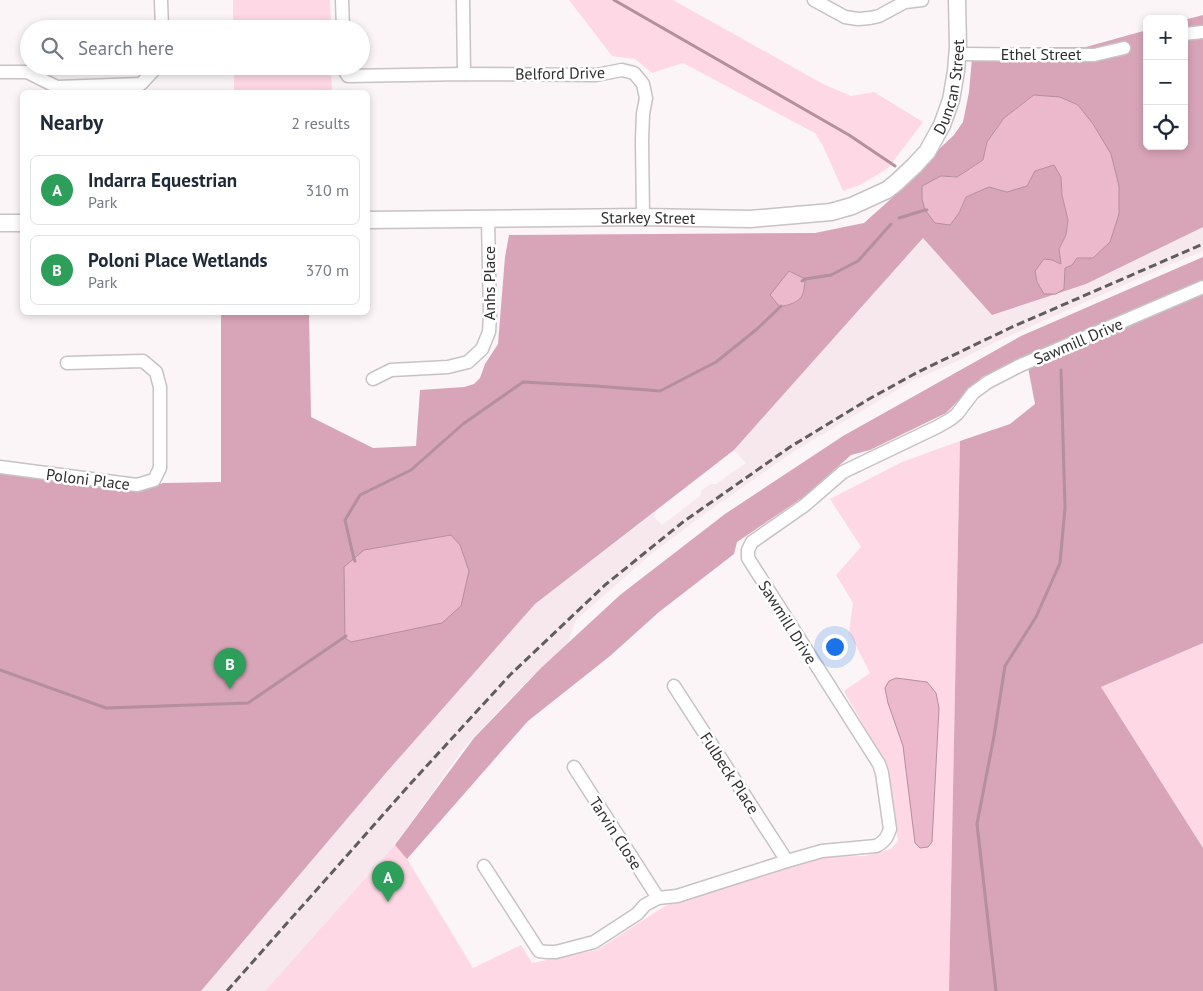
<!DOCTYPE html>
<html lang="en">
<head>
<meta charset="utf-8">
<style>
	body { margin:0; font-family:"PT Sans",sans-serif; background:#f2f2f3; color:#1f2937 }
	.controls { position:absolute; right:15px; top:15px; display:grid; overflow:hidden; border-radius:8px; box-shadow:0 2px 8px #0003 }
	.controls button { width:45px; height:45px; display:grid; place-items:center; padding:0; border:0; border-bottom:1px solid #e0e1e3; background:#fff; color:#1f2937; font:25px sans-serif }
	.you { position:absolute; left:834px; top:646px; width:18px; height:18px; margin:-12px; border:4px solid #fff; border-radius:50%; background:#1a73e8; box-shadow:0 0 0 8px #1a73e833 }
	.badge { display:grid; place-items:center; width:32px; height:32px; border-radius:50%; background:#db2777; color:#fff; font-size:16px; font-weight:700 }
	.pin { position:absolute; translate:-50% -41px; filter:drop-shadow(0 1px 2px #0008) }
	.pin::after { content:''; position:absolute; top:26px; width:18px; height:15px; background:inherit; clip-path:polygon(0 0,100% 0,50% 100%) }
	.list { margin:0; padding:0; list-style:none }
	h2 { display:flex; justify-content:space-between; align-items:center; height:65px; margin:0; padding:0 20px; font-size:21px }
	h2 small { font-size:16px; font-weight:400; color:#747a83 }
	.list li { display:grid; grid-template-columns:32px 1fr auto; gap:15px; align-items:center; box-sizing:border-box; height:70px; margin:0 10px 10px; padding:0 10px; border:1px solid #e0e1e3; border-radius:8px }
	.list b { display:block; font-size:19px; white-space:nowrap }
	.list p { margin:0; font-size:16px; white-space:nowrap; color:#747a83 }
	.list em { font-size:16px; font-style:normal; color:#747a83 }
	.icon { flex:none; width:28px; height:28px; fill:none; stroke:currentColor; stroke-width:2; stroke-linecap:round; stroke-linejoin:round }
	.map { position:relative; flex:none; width:1203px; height:991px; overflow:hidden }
	.search { position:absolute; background:#fff; box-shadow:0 2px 8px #0003; left:20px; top:20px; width:350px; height:55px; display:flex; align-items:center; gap:12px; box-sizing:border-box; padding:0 18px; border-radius:28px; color:#747a83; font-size:19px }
	.panel { position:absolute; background:#fff; box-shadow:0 2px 8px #0003; left:20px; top:90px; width:350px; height:225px; border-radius:8px }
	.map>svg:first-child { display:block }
	.built { fill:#f6e8ed }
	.green { fill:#fed8e5 }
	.forest { fill:#d8a4b8; fill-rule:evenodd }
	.water { fill:#ecb8cb; stroke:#b48f9c }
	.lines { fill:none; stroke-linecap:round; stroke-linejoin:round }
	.stream { stroke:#b48f9c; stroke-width:3 }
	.minor-casing { stroke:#c8c2c4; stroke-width:15 }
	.tertiary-casing { stroke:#c8c2c4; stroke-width:19 }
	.minor { stroke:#fff; stroke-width:12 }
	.tertiary { stroke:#fff; stroke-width:16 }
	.rail { stroke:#605d5e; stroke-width:3; stroke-dasharray:8 4; stroke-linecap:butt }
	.labels { text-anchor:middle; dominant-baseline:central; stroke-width:5; stroke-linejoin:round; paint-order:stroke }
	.street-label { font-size:16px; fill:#302e2f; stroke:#fff }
</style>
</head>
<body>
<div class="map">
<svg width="1203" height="991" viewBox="0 0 1203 991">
	<rect width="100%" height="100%" fill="#fbf5f7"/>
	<polygon class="built" points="1203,222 1203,251 1164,267 1000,340 953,363 912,381 791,453 703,515 650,555 576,620 566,648 523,685 463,749 395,845 265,991 201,991 385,774 535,604 656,511 654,517 662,525 700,496 702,490 706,487 711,484 716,484 746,463 734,450 924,237"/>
	<g class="green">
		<polygon points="233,0 330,0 331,29 233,29"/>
		<polygon points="569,0 673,0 823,84 851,96 874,92 923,122 888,168 862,184 843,191 823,146 815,133 683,63 652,73 635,59 612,56"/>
		<polygon points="234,66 331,66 332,92 234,92"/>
		<polygon points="960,441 949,991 265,991 395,845 407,859 473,968 521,945 532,963 597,950 665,906 819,857 865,856 891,849 898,841 887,767 844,691 870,673 849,632 853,603 836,575 861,547 830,499 902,462"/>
		<polygon points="1203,643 1203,848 1101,687"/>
	</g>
	<g class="forest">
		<path d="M1203 15V227L1086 284 992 315 923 238 734 450 535 604 385 774 201 991H0V473L139 492 163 483 221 482V313H309L311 417 373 448 416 446 420 390 464 387 474 384 480 378 485 364 498 344 505 257 509 235 815 233 864 223 922 171 937 151 954 135 963 122 969 92 973 47H1086L1147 30V146H1184V20ZM1034 95 1093 258H1077L1072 265 1065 268 1059 249 1066 235 1068 220 1062 195 1061 177 1054 164 1035 171 1007 192 989 187 966 197 959 213 941 176 957 177 983 160 987 142 1004 118Z"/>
		<polygon points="1203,257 1203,643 1101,687 1203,848 1203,991 949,991 960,441 1010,424 1035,404 1026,357 982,377 946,413 870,450 851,455 805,496 737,542 734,554 659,612 610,656 528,721 407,859 395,845 474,738 541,668 620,595 725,514 843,436 1021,336"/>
	</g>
	<g class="water">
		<polygon points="1034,95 1060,97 1078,105 1093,124 1111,154 1119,186 1119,214 1110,242 1093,258 1077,258 1072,265 1065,268 1064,289 1056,294 1044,294 1037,282 1035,271 1044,259 1052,260 1061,264 1059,249 1066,235 1068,220 1062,195 1061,177 1054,165 1035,171 1027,186 1007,192 989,187 966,197 959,213 950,225 935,223 925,210 922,199 922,186 941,176 957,177 983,160 987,142 1004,118"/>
		<path d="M789 271 805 279C804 300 800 302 780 307L770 295Z"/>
		<polygon points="451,535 460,545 469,571 461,606 442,623 351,642 345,638 344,567 364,550"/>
		<polygon points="896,678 927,682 936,693 939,708 932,842 928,847 920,848 915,843 903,746 888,703 885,688 889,681"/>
	</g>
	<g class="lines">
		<g class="stream">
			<polyline points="614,0 849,135 895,166"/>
			<polyline points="899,218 925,210 927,210"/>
			<polyline points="802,281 805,279 831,275 858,261 891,224"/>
			<polyline points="355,561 354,559 345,520 360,495 411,470 463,424 523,382 596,386 660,391 716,362 757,329 781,306"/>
			<polyline points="0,670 106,708 248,703 346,636"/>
			<polyline points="996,991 977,824 994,736 1005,666 1036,617 1060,563 1065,508 1061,370"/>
		</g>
		<g class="minor-casing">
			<g id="minor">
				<polyline points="161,0 162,29"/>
				<polyline points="342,0 343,29"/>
				<polyline points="463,0 464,74"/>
				<polyline points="814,0 845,17 858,19 870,18 879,16 905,2 922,0"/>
				<polyline points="1184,34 1203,32"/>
				<polyline points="957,54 1094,55 1124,48"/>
				<polyline points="343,66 343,68 348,76 464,74 596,75 622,70 634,73 643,84 646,98 643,114 642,140 643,217"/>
				<polyline points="0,72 27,72 57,87 141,84 154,70 155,66"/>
				<polyline points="373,379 391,370 448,367 468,362 482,349 489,332 490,316 488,219"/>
				<polyline points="0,467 137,485 154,480 160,468 160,387 156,372 143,361 67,363"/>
				<polyline points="674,686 787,861"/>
				<polyline points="574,767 658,898"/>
				<path d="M484 866 539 951 547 952H556L594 942 637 914 645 905 658 898 677 896 787 861 822 851 876 846C884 842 887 838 890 829L882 773 879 764 748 558V550L752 542 805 505 843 472 937 427 951 419 957 414 973 393 988 382 1021 365 1203 287"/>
			</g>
		</g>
		<g class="tertiary-casing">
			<g id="tertiary">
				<path id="s1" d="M368 220 643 217 750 219 831 212 852 206 887 190 897 182 914 166 927 152 942 125 951 100 956 71 958 47 957 0"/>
				<polyline points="0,223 22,223"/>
			</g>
		</g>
		<use href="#minor" class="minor"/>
		<use href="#tertiary" class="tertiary"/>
		<polyline class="rail" points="227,991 412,782 510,675 605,585 683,522 790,447 869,399 916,373 1012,327 1203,244"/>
	</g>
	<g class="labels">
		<g class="street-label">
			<text x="1041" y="54">Ethel Street</text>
			<text transform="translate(560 73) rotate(-1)">Belford Drive</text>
			<text stroke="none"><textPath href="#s1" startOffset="649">Duncan Street</textPath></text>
			<text stroke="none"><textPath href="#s1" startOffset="280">Starkey Street</textPath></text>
			<text transform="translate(489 283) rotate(-90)">Anhs Place</text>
			<text transform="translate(1078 341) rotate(-23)">Sawmill Drive</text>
			<text transform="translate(88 479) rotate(7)">Poloni Place</text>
			<text transform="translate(788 622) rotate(58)">Sawmill Drive</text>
			<text transform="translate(730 773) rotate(57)">Fulbeck Place</text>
			<text transform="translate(616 833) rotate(57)">Tarvin Close</text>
		</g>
	</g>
</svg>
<div class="controls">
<button>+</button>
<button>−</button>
<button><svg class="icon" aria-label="locate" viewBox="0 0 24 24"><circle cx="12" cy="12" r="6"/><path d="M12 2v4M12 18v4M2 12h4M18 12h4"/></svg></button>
</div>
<div class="you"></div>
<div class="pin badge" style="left:388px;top:902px;background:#2e9e5b">A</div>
<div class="pin badge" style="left:230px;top:689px;background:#2e9e5b">B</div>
<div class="search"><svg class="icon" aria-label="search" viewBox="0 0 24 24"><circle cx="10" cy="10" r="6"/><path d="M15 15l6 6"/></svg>Search here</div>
<section class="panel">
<h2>Nearby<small>2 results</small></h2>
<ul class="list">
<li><span class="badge" style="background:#2e9e5b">A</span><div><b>Indarra Equestrian</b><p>Park</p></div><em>310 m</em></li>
<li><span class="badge" style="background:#2e9e5b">B</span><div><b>Poloni Place Wetlands</b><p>Park</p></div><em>370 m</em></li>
</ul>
</section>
</div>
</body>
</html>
